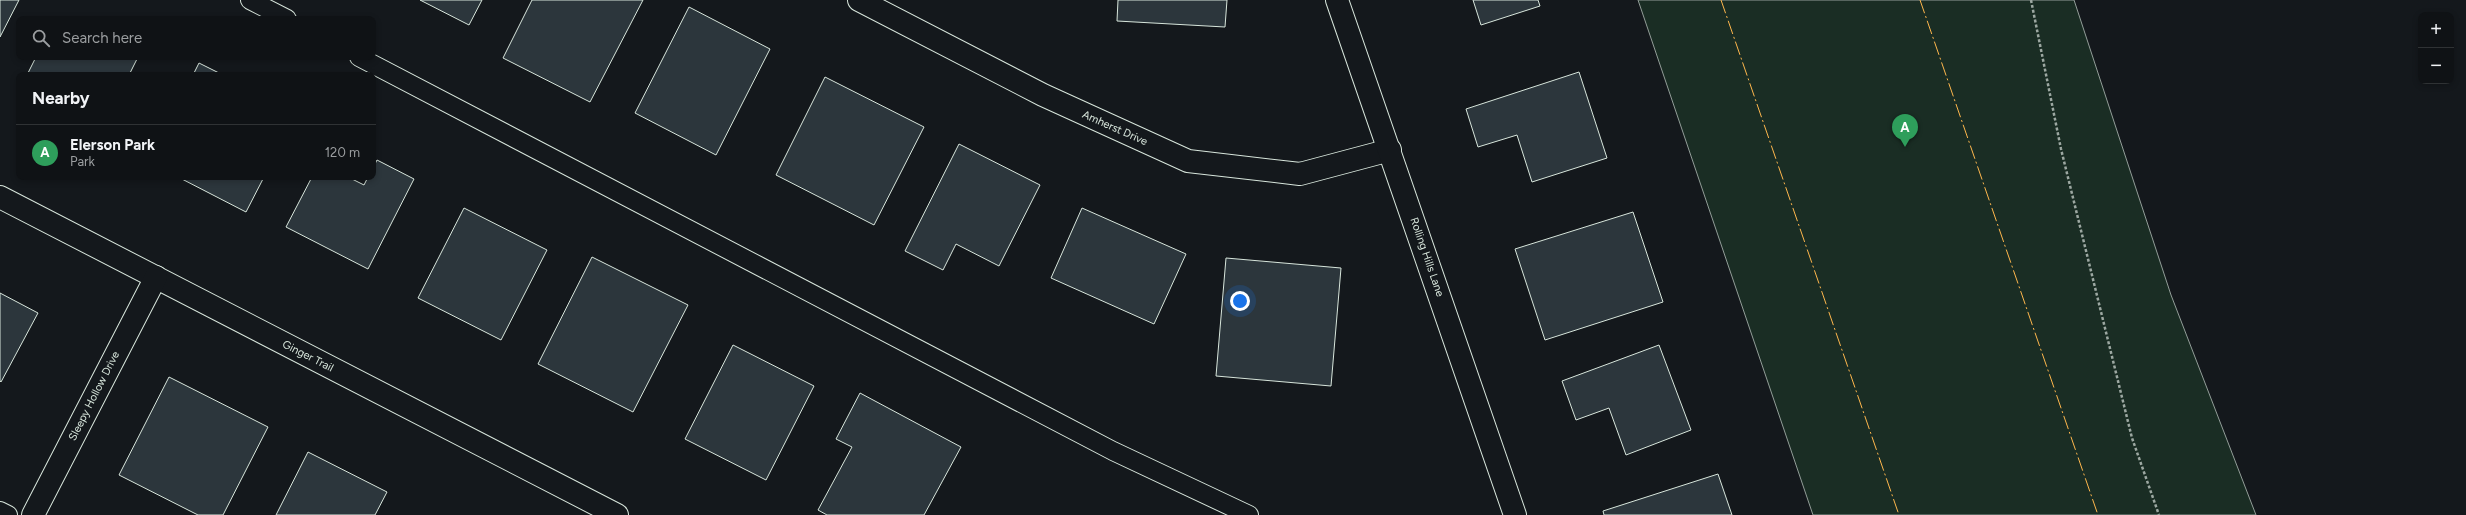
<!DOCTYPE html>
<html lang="en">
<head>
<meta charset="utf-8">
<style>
	body { margin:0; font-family:Figtree,sans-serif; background:#1d2022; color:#f1f3f6 }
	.controls { position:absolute; right:12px; top:12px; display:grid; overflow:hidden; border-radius:8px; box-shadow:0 2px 6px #0003 }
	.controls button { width:36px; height:36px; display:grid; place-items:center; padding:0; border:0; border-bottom:1px solid #2f3234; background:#0f1215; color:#f1f3f6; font:20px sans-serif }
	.you { position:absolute; left:1240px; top:301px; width:14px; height:14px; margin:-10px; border:3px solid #fff; border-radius:50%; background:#1a73e8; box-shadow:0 0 0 6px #1a73e833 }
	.badge { display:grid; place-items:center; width:26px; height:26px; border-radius:50%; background:#2563eb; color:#fff; font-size:13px; font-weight:700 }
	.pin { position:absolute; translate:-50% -33px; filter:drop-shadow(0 1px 2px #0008) }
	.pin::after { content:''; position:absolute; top:21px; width:14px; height:12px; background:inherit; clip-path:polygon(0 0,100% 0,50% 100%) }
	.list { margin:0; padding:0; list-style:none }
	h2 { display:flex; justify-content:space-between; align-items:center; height:52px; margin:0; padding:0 16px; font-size:17px }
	h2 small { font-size:13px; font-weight:400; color:#9b9ea0 }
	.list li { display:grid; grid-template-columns:26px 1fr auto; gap:12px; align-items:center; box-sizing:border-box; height:56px; padding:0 16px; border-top:1px solid #2f3234 }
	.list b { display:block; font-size:15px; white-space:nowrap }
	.list p { margin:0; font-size:13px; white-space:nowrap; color:#9b9ea0 }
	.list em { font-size:13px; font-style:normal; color:#9b9ea0 }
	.icon { flex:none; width:22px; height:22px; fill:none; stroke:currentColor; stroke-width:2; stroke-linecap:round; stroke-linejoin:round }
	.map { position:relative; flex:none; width:2466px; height:515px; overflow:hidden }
	.search { position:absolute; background:#0f1215; box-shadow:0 2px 6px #0003; left:16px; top:16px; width:360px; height:44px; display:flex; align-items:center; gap:10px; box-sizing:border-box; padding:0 14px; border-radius:8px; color:#9b9ea0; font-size:15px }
	.panel { position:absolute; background:#0f1215; box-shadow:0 2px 6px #0003; left:16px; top:72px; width:360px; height:108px; border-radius:8px }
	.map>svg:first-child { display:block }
	.green { fill:#1a2d24; stroke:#939e99 }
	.building { fill:#2c363c; stroke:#d8e6dc }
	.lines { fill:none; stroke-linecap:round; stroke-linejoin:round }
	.service-casing { stroke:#d8e6dc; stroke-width:20 }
	.minor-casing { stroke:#d8e6dc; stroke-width:24 }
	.path { stroke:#9da8a2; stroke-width:2.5; stroke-dasharray:3 2; stroke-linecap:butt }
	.service { stroke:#14181c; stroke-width:18 }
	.minor { stroke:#14181c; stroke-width:22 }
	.power { stroke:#ffb74d; stroke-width:1; stroke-dasharray:14 3 2 3; stroke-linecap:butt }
	.labels { text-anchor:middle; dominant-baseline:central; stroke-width:3; stroke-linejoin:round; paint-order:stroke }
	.street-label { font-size:11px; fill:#d8e6dc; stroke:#14181c }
</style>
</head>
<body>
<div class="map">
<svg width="2466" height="515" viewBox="0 0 2466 515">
	<rect width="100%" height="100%" fill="#14181c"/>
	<polygon class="green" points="1638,0 2074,0 2171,295 2256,515 1813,515"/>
	<g class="building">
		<polygon points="0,0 19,0 0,37"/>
		<polygon points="420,0 482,0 469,25"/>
		<polygon points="532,0 643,0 590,102 503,58"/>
		<polygon points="1118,0 1227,0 1225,27 1117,21"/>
		<polygon points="1473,0 1538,0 1540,6 1481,25"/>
		<polygon points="689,7 770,49 716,155 635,113"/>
		<polygon points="36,57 138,57 129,75 27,75"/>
		<polygon points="199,63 223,75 193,75"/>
		<polygon points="1579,72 1607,158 1532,182 1517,135 1478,147 1466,109"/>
		<polygon points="825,77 924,127 874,225 776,175"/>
		<polygon points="959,144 1040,185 999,266 956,244 943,270 905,251"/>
		<polygon points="377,160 414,179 368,269 286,227 312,177 348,177 364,185 368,177 373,177 373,168"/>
		<polygon points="178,177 264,177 246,212"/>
		<polygon points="464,208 547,250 501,340 418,298"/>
		<polygon points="1082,208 1186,254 1154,324 1051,278"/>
		<polygon points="1633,212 1663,302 1545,340 1515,249"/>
		<polygon points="592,257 688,305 633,412 538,364"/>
		<polygon points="1226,258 1341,268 1331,386 1216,376"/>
		<polygon points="0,293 38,313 1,382 0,381"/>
		<polygon points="733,345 814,386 766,480 685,439"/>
		<polygon points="1659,345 1691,430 1626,455 1609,408 1576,420 1562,381"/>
		<polygon points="169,377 268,427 223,515 198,515 119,475"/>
		<polygon points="860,393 961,447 924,515 827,515 818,510 852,447 836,439"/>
		<polygon points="308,452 387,492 375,515 276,515"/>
		<polygon points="1718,474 1732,515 1604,515 1603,511"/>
	</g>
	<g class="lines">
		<g class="service-casing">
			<g id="service">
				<polyline points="250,0 287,19"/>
				<polyline points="359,57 1113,451 1249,515"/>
				<polyline points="0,511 8,515"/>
			</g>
		</g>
		<g class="minor-casing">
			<g id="minor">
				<polyline points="859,0 1043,95 1188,161 1300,174 1390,150"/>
				<polyline points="1337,0 1515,515"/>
				<polyline points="0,197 617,515"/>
				<polyline points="33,515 156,277"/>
			</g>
		</g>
		<polyline class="path" points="2031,0 2061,149 2132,438 2159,515"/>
		<use href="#service" class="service"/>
		<use href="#minor" class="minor"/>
		<g class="power">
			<polyline points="1721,0 1899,515"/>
			<polyline points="1920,0 2098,515"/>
		</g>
	</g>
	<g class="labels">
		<g class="street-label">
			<text transform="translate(1115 128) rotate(24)">Amherst Drive</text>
			<text transform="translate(1427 257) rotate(71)">Rolling Hills Lane</text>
			<text transform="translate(308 356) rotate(27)">Ginger Trail</text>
			<text transform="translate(94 396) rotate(-63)">Sleepy Hollow Drive</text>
		</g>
	</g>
</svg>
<div class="controls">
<button>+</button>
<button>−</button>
</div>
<div class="you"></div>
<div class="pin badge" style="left:1905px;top:147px;background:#2e9e5b">A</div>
<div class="search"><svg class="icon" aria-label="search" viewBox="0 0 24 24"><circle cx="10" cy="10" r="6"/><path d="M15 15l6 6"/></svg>Search here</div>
<section class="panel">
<h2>Nearby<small></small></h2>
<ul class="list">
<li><span class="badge" style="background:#2e9e5b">A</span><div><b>Elerson Park</b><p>Park</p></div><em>120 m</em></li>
</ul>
</section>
</div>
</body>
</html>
